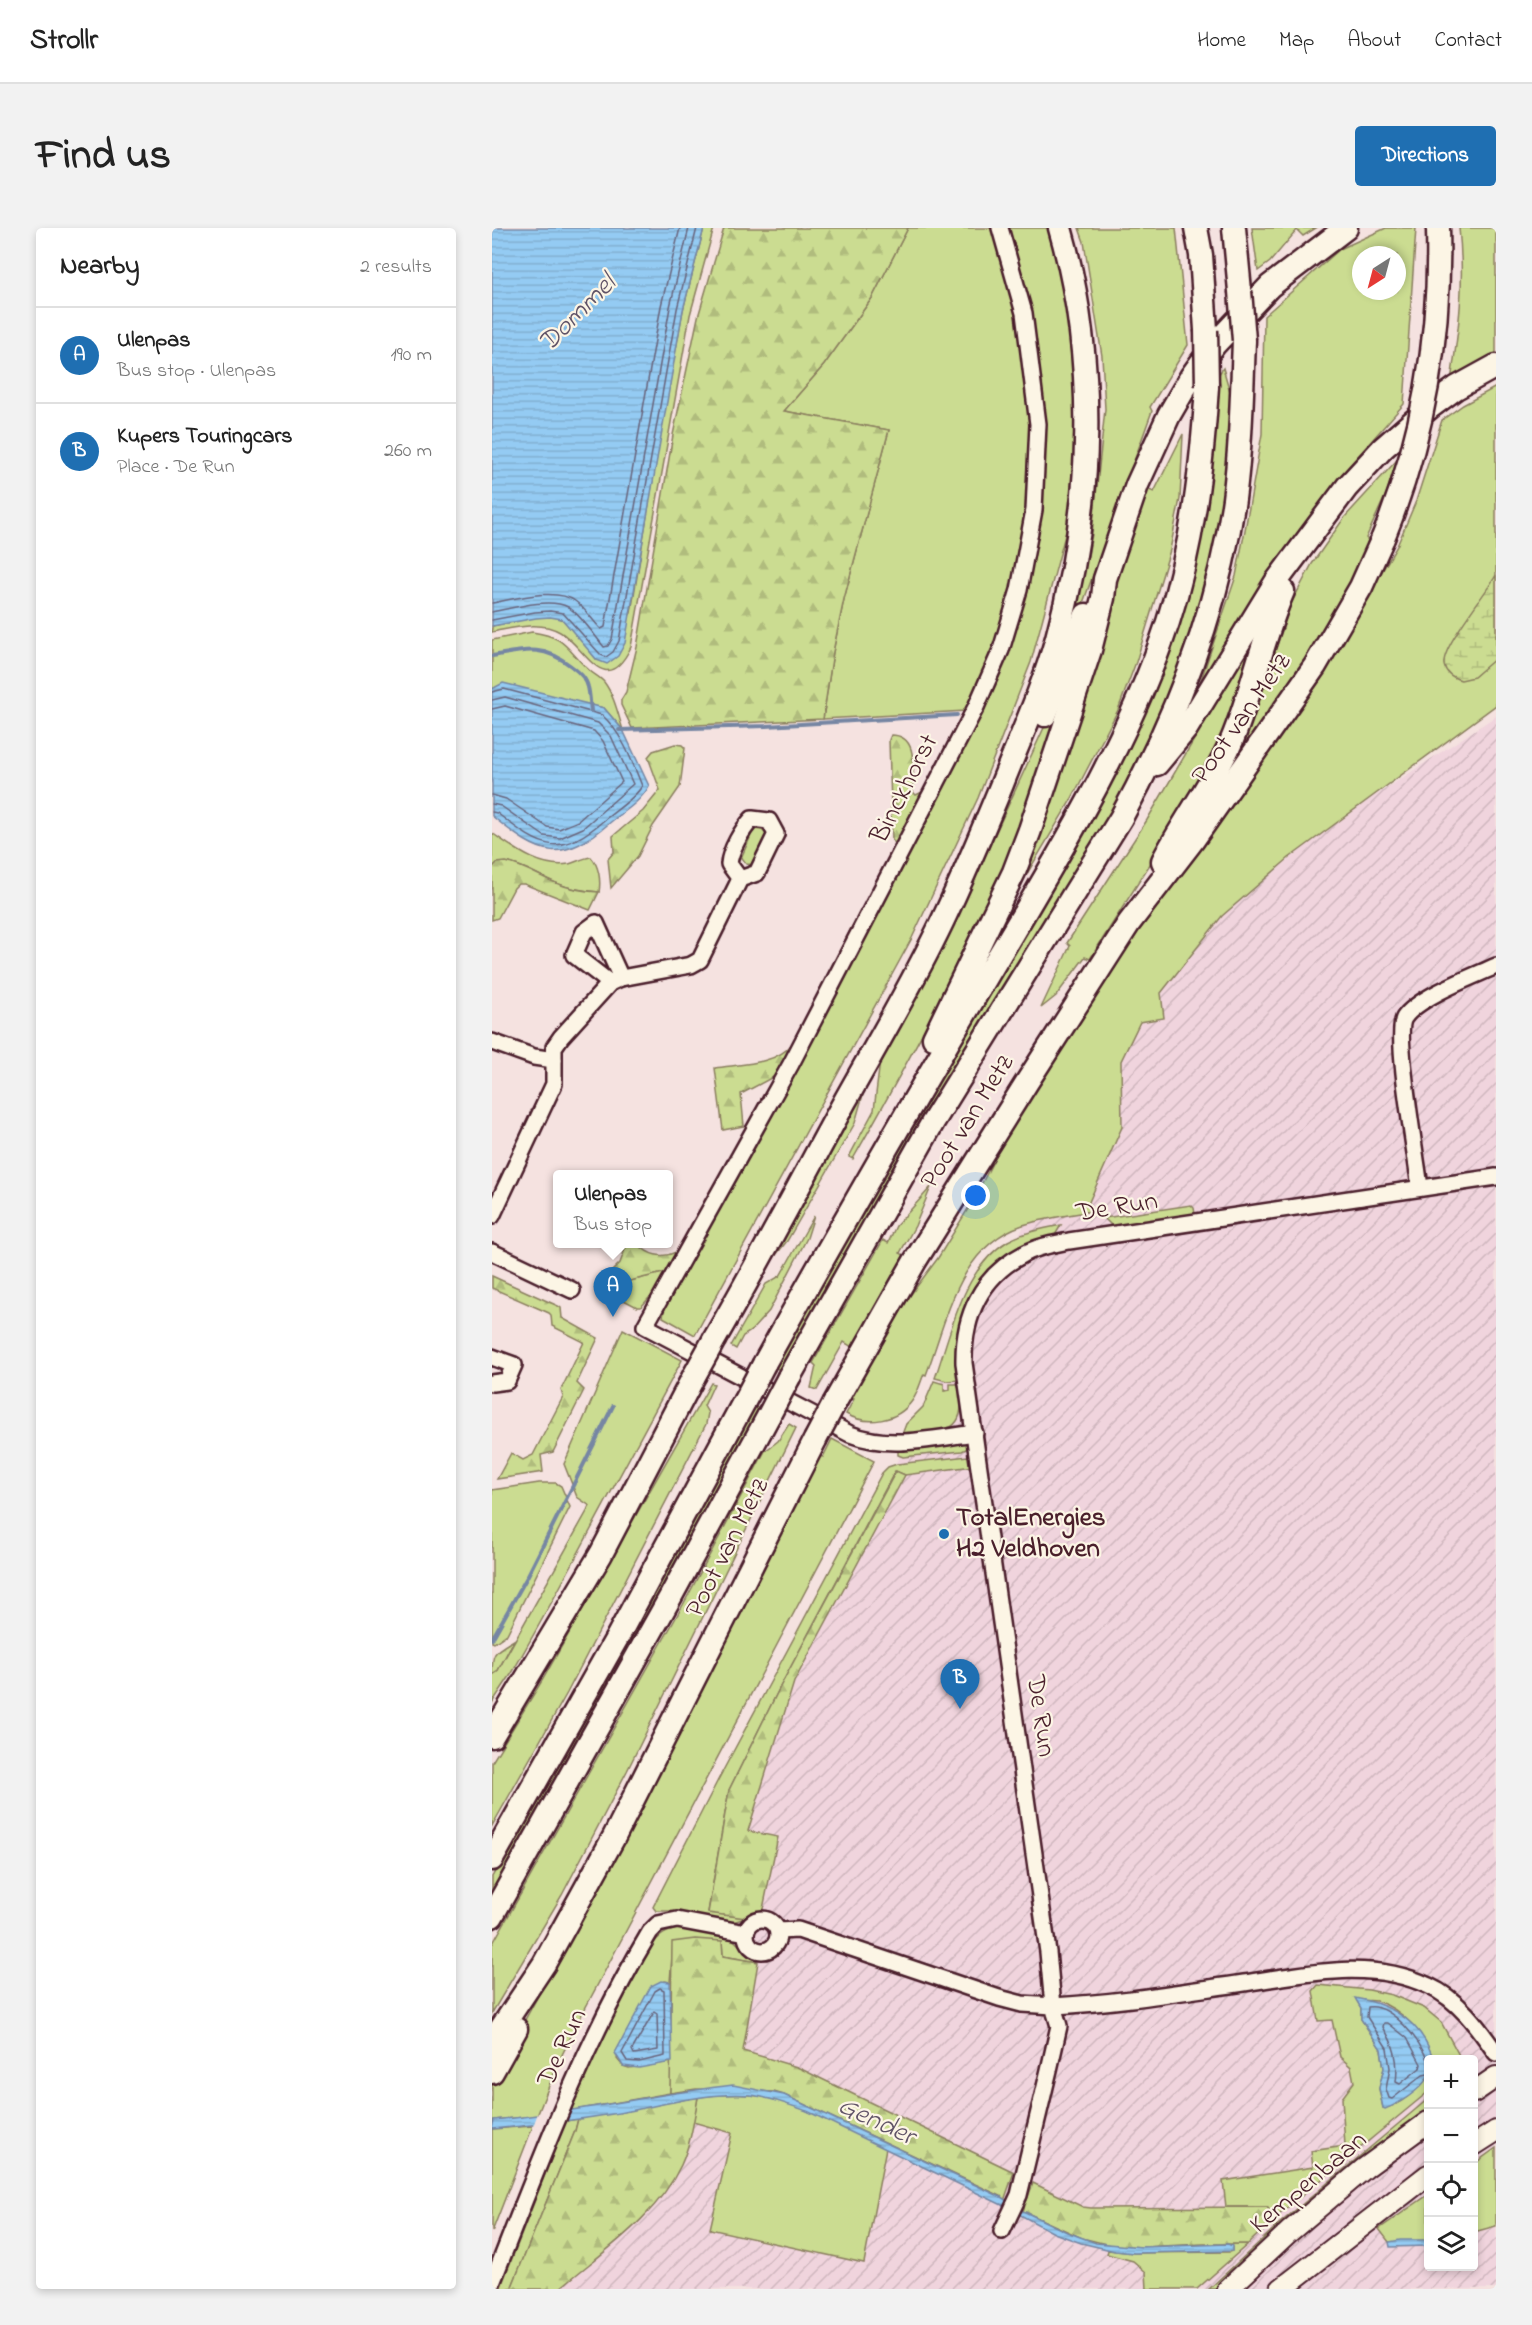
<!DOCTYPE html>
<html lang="en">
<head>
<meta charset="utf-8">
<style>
	body { margin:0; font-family:"Indie Flower",sans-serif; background:#f2f2f2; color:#222 }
	.controls { position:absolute; right:18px; bottom:18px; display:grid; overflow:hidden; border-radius:6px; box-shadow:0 3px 9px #0003 }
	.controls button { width:54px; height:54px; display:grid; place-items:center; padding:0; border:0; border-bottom:2px solid #e0e0e0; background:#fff; color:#222; font:30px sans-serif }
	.compass { position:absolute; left:860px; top:18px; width:54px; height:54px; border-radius:50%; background:#fff; box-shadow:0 3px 9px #0003; rotate:216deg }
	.you { position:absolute; left:484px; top:968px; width:21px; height:21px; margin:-15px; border:4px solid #fff; border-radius:50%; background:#1a73e8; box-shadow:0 0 0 9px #1a73e833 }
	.badge { display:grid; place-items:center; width:39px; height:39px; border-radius:50%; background:#1f6fb2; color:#fff; font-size:20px; font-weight:700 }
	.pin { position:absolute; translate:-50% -50px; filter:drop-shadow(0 2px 3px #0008) }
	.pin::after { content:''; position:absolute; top:32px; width:21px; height:18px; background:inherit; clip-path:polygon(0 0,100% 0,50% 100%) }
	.popup { position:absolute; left:61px; top:942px; width:120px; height:78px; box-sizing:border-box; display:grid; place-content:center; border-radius:6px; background:#fff; filter:drop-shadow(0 2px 4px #0005); font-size:20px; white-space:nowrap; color:#767676 }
	.popup b { font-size:22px; color:#222 }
	.popup::after { content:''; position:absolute; left:50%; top:100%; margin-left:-12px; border:12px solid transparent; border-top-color:#fff }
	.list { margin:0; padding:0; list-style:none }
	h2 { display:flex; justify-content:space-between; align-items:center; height:78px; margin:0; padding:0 24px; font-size:26px }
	h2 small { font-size:20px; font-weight:400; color:#767676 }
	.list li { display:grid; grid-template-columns:39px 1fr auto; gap:18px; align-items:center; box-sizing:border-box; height:96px; padding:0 24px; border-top:2px solid #e0e0e0 }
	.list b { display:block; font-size:22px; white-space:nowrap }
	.list p { margin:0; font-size:20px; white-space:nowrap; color:#767676 }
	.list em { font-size:20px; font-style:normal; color:#767676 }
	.icon { flex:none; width:33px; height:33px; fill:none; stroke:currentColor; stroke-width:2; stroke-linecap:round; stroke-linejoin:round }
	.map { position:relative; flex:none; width:1004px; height:2061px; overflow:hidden; border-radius:6px }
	header { display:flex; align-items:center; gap:36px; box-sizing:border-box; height:84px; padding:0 30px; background:#fff; border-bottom:2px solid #e0e0e0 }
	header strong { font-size:28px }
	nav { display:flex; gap:33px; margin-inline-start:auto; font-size:21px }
	.intro { display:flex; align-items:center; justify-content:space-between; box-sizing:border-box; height:144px; padding:0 36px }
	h1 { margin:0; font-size:42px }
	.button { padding:15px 27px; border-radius:6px; background:#1f6fb2; color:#fff; font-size:21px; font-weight:700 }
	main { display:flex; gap:36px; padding:0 36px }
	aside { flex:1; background:#fff; border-radius:6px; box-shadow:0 3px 9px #0003 }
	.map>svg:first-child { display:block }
	.industrial { fill:url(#industrial-furrows); fill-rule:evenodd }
	.grass { fill:#cbdc91; stroke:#8a7e5e; stroke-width:1.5; fill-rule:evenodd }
	.forest { fill:url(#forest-firs); stroke:#8a7e5e; stroke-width:1.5 }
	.wetland { fill:url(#wetland-marsh); stroke:#8a7e5e; stroke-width:1.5 }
	.water { fill:url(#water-rules); stroke:#7686a3; stroke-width:1.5 }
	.pier { fill:#f5e2e0 }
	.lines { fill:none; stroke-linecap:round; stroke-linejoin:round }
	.shore { stroke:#68647b; stroke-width:1.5 }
	.stream { stroke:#7686a3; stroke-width:4 }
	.minor-casing { stroke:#4a1f2b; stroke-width:20 }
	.major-casing { stroke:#4a1f2b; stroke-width:24 }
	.highway-casing { stroke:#4a1f2b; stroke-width:27 }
	.minor { stroke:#fcf5e5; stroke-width:15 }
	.major { stroke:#fcf5e5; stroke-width:20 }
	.highway { stroke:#fcf5e5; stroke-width:22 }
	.highway-bridge-casing { stroke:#4a1f2b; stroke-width:27; stroke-linecap:butt }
	.highway-bridge { stroke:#fcf5e5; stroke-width:22 }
	.poi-dot { fill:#1f6fb2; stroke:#fcf5e5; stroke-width:2 }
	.labels { text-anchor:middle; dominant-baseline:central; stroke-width:4.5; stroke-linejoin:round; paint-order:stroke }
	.street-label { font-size:27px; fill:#4a1f2b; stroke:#fcf5e5 }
	.poi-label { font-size:27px; font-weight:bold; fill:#4a1f2b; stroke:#fcf5e5; text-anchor:start }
	.water-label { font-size:28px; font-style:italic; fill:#605367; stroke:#fcf5e5 }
</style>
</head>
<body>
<header>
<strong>Strollr</strong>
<nav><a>Home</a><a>Map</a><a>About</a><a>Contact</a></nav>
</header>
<div class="intro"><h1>Find us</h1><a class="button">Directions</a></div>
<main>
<aside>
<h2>Nearby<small>2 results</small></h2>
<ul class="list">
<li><span class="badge">A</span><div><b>Ulenpas</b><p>Bus stop · Ulenpas</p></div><em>190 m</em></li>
<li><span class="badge">B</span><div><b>Kupers Touringcars</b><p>Place · De Run</p></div><em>260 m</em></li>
</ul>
</aside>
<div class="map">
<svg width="1004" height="2061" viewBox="0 0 1004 2061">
	<defs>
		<pattern id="industrial-furrows" width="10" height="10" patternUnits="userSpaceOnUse" patternTransform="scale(1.5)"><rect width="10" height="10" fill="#f0d4dd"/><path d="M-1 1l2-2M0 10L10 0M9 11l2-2" fill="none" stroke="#cfb6be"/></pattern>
		<pattern id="forest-firs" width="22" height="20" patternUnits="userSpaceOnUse" patternTransform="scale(1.5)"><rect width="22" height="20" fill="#cbdc91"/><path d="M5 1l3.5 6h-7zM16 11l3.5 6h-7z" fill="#b0bc7d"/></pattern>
		<pattern id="wetland-marsh" width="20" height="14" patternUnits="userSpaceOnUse" patternTransform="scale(1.5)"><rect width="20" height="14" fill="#cbdc91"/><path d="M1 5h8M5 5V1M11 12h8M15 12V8" fill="none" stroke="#b0bc7d"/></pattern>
		<pattern id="water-rules" width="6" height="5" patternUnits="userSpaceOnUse" patternTransform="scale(1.5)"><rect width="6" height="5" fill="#94cbf3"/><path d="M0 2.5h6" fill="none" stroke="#81aed0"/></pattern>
	</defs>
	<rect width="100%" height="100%" fill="#f5e2e0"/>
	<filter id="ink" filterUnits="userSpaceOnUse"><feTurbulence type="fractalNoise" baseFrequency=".0167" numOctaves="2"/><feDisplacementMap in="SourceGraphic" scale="12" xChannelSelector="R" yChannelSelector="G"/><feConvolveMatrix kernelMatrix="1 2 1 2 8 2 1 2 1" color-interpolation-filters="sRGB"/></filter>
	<g filter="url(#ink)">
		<path class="industrial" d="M1004 488V2061H55L186 1933 228 1560 601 871 728 670ZM936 1832H982V2038H936Z"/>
		<g class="grass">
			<path d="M212 0H222L198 87 139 419C112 473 94 419 68 404 48 392 22 400 0 404V398C15 395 58 383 71 392 84 401 95 420 105 432L139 385 169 203 191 82Z"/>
			<polygon points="416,0 502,0 526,86 540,195 536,282 521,359 503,420 474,483 331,491 341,424 352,371 397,202 292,183 332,137 380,70"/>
			<polygon points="513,0 560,0 584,136 580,281 539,434 486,570 420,710 203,1107 171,1089 173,1079 169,1077 513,424 551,196"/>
			<polygon points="587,0 684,0 696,117 658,179 660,183 577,414 588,338 596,328 600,306 613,181 610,128 592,14"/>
			<polygon points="760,0 824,0 811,8 805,2 778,34 766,43"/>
			<path d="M894 0H924L912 176 851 245 798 321 698 484 744 348 753 302 770 206 772 88 848 21ZM869 27H905V63H869Z"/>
			<path d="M967 0H1004V129L959 153C967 99 973 55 967 0Z"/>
			<polygon points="731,140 743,181 737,254 719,341 682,461 628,574 506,767 433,890 290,1143 280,1138 604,577 718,241 727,146"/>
			<path d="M1004 159V477L797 630 730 688 669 765 672 790 648 794 629 833 630 899 597 974 600 983C577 987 553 990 531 997 467 1018 455 1091 434 1147L432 1146C428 1155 426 1165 420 1173 405 1194 375 1198 354 1186L362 1171 360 1169 411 1077 446 1030 482 971 521 894 613 751 831 443 905 318 924 273 950 192 971 177Z"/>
			<polygon points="691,206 688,271 678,322 644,434 626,482 579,572 511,686 655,261 662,264"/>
			<polygon points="905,232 895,264 874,310 876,312 864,355 843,394 732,555 758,497 799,376 820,336 852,290"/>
			<polygon points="770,400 717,543 598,731 593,729 564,768 549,780 578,718 575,715 655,592 717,486"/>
			<path d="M40 404C76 409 74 422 97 442 101 446 108 449 112 454 122 467 126 486 131 502L112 480 0 461V412Z"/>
			<path d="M585 428C562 498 540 570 511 639 468 739 415 836 361 931L357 929 382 882 388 833 492 630Z"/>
			<polygon points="262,601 270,602 277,609 263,637 254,636 249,630"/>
			<path d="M0 605C22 620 48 641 77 636 84 634 91 630 99 629 107 638 109 652 107 664 91 663 78 661 64 655 44 647 27 633 5 635L0 640Z"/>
			<polygon points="372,863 363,895 295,1013 265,1051"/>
			<polygon points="439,959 423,998 408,1025 412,1027 360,1119 352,1114 325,1162 319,1160 324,1138 321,1135 391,1012 396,1015 404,998"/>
			<polygon points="699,977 702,980 703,986 621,999 612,990"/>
			<polygon points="322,988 315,1010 277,1083 259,1103 251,1108 244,1121 239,1118 274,1056 288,1048"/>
			<path d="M569 997 562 1009 490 1052 468 1152 455 1153 443 1150C459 1104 471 1040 516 1013 532 1004 551 1001 569 997Z"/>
			<polygon points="179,1043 162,1073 157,1070 149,1079 145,1079 109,1060"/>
			<polygon points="131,1101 190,1132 62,1370 20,1445 0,1475 0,1447 5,1444 98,1278 85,1269 72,1236"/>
			<path d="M442 1153 452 1156V1163L458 1162V1156H468L472 1177H469C469 1190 464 1199 451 1202V1204L409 1209 414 1196 431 1179Z"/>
			<polygon points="219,1155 222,1156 212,1178 216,1185 214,1196 75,1465 0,1598 0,1534 51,1451"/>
			<polygon points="261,1178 269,1182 0,1670 0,1649 164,1358"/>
			<polygon points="297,1196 304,1200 135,1543 70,1667 0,1785 0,1717 191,1377 273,1223 286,1213"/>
			<polygon points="340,1211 382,1233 87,1792 66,1835 45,1888 2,1892 0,1895 0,1852 127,1620 179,1522 235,1407 328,1228 331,1229"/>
			<polygon points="474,1213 478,1219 470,1223 411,1229 406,1227 406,1222"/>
			<polygon points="476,1228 480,1231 481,1238 413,1247 403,1243 288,1459 237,1562 216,1684 254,1690 237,1695 178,1683 164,1683 161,1679 226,1552 390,1245 396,1239 405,1236"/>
			<polygon points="47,1255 64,1255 69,1258 78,1279 15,1406 2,1415 0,1414 0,1262"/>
			<path d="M188 1701C204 1702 227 1702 241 1712 250 1718 254 1727 266 1734L231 1728 230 1713 181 1714 178 1754 173 1753 125 1831 131 1838 137 1840 180 1834 178 1865 77 1883 89 1858 87 1856 120 1789 158 1720C166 1708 174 1702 188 1701Z"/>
			<path d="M826 1757 877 1762 900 1767 932 1780 949 1794 969 1831H941C934 1807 909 1780 884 1773 879 1772 871 1773 865 1773L869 1780V1791L889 1821 892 1840 887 1861 891 1880C907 1879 926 1861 936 1849V1864L783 1990 775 1979H734L731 1953 821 1939 819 1923 853 1918 850 1870 862 1854 859 1839 848 1829 840 1792 826 1793 821 1763Z"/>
			<path d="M225 1867C236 1867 248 1866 258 1867 303 1871 353 1902 394 1920L372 2035 218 2001 240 1905 201 1894 206 1869Z"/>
			<polygon points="936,1871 936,1883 919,1895 724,2061 717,2061 788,1995"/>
			<polygon points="86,1891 83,1903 19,2061 8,2061 74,1893"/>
			<polygon points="41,1898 0,2004 0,1901"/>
			<polygon points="1004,1920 1004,1998 982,2004 982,1936"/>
			<polygon points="936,1967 936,2012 897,2014 887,2001"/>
			<polygon points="736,2016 756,2016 705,2061 655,2061 654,2044 641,2033 615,2026 616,2022 642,2025 737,2024 740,2023 740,2019"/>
		</g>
		<g class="forest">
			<polygon points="232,0 416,0 380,70 332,137 292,183 397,202 352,371 341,424 331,491 140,500 129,477 129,472 134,464 145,419 181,207 206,89"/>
			<path d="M399 507C428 507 420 543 421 564L424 567 432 563 434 564 404 616 400 612 397 512Z"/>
			<polygon points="183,516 190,517 193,520 188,559 161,598 146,628 119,660 116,631 122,624 121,608 151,583 168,562 156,529 161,523"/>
			<path d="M14 634C32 638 47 648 64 655 78 661 91 663 107 664L98 682 32 656H26L22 660 6 690 0 692V640L5 635Z"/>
			<path d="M368 683 374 684 296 831 283 848 249 866 252 898 231 902 223 840C248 836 284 837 300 816Z"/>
			<path d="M135 1016H146C156 1027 170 1031 184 1024L179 1043 109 1060V1054L128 1035Z"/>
			<polygon points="0,1048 66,1078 69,1080 70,1090 106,1110 85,1155 92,1162 61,1224 49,1227 51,1244 5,1251 19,1225 31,1232 41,1227 71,1169 69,1162 92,1114 60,1098 59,1087 57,1085 0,1060"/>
			<polygon points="404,1243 413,1247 302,1454 256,1603 286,1609 271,1681 254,1690 216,1685 237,1562 288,1459"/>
			<path d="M22 1412 5 1444 0 1447C0 1423 2 1424 22 1412Z"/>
			<polygon points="203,1711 230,1713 231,1728 266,1734 251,1823 305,1839 522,1944 512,1973 509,1968 292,1867 282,1864 204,1861 178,1865 180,1714"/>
			<path d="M206 1869C202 1892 199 1915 189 1937 165 1989 110 2024 67 2061H19L83 1903 86 1891Z"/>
			<polygon points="541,1955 591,1979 599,1980 775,1979 783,1990 756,2016 711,2016 650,2019 618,2017 590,2010 531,1983"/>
		</g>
		<path class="wetland" d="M1004 347V430L982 449 969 452C962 450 954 446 952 437 949 419 994 366 1004 347Z"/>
		<g class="water">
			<polygon points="0,0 212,0 191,82 133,415 126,428 115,436 105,432 70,391 58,389 44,390 0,398"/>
			<path d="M11 455 112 480 131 502 157 558C149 573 133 583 120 593 69 637 50 629 0 588V461Z"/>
			<polygon points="169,1753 178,1754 180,1834 147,1840 131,1838 123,1825 159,1758"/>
			<path d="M863 1770C899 1776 929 1794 941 1830L936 1832C936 1837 938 1846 935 1850 928 1863 906 1876 893 1881L891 1880 887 1860 892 1840 889 1821 869 1791V1780Z"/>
			<path d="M241 1857 292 1867 509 1969 531 1983 575 2004 604 2015 650 2019 736 2016 740 2018V2023L642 2025 623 2023 589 2015 562 2005 508 1976 315 1883C297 1877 278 1869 258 1867 213 1864 171 1877 127 1885 85 1892 43 1897 0 1901L2 1892C82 1885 161 1866 241 1857Z"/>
			<polygon points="908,2012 936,2012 936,2018 898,2019 897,2014"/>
		</g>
		<polygon class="pier" points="79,1880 73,1896 40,1901 46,1885"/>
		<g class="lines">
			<g class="shore">
				<path d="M0 375C22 371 64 359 83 373 93 380 100 392 109 401L113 399 169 78 188 0"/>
				<path d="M0 384C20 380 58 369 76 379 88 386 103 408 112 419L116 418 120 411 178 79 197 0"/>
				<polyline points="0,392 43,384 58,383 71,385 109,427 114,429 121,424 127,413 185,81 205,0"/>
				<path d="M0 464 12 461 110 487C130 505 140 533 150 558 143 570 127 580 116 589 68 630 53 623 5 585L0 584"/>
				<polyline points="0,472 13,469 106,495 119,508 141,556 91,600 68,610 52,608 9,578 0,576"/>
				<polyline points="0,481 13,478 102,503 111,513 130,554 86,593 67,601 55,599 14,571 0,567"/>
				<polygon points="168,1760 172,1762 173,1828 147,1834 135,1833 130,1825 163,1763"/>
				<polygon points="162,1784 165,1786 166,1822 142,1826 140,1822"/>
				<path d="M892 1795H896L915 1810 929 1836 928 1840 908 1856 904 1854C907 1832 902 1816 891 1799Z"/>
				<path d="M936 1834C929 1814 900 1775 876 1779L875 1789 895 1820 898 1840 894 1861 897 1870 900 1871 931 1847 936 1846"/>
			</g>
			<g class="stream">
				<path d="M0 428C33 422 51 416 79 438 87 444 94 450 96 459 98 467 98 475 99 483"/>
				<polyline points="127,502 274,498 465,487"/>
				<polyline points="0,1411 35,1349 121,1178"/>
			</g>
			<g class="minor-casing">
				<g id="minor">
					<polyline points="118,755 82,727 92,704 104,695 129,750"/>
					<polyline points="0,814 42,829 62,832"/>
					<path d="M1004 949 577 1013C562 1016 546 1018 532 1026 489 1048 471 1088 472 1135L556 1724 561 1778C625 1775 689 1764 752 1755 814 1746 878 1730 937 1758 966 1771 986 1799 1004 1825"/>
					<path d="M928 960C925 932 902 807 912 790 926 769 980 749 1004 738"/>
					<path d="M0 988 62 856V819L69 809 118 755 129 750 199 737 208 732 248 651 265 645 284 606 277 593 260 591C250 602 238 622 237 636L248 651"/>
					<polyline points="0,1024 80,1062"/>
					<polyline points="0,1129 22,1137 15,1153 0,1155"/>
					<path d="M483 1205C441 1210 399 1222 358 1206L153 1098 299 836 484 479 509 422 527 362 542 282 546 196 532 85 508 0"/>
					<circle cx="270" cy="1707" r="16"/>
					<polyline points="286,1703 306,1702 507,1770 530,1776 561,1778 567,1798 557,1842 527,1967 510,2003"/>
					<path d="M0 2055C47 1936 92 1814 158 1704L166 1696 185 1692 254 1705"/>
				</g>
			</g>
			<g class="major-casing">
				<g id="major">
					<polyline points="982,1864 1004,1849"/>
					<polyline points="982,1917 1004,1903"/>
					<polyline points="736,2061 797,2004 873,1940 936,1894"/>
					<polyline points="789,2061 936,1947"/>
				</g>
			</g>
			<g class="highway-casing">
				<g id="highway">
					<polyline points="704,0 709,27 714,102"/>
					<polyline points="742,0 748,63"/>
					<polyline points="553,487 594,387"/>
					<polyline points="665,536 694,501 784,354 855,259 891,220 937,180 964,160 1004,138"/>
					<path d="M671 633C692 592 721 555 740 512 760 464 770 412 791 363"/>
					<polyline points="442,810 522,644 538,602 598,422 611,370 613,351 645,257 677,187 699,149 722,117 778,58 854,0"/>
					<path d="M223 1110C268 1032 310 952 353 873 386 814 421 755 450 694 472 648 491 602 510 556 529 508 551 460 565 410 601 277 606 133 568 0"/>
					<path d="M272 1136C344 1006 419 877 495 748 562 634 634 521 676 394 701 317 710 239 715 158"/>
					<path d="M297 1149 441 894 629 590C683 491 726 383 742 271 749 218 750 165 752 112"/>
					<polyline points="343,1174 423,1033 535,854 637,695 701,612 823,438 869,359 891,310"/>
					<polyline points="0,1508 109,1326 202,1148"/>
					<polyline points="0,1631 126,1408 252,1174"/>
					<polyline points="0,1688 179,1368 277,1187"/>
					<polyline points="0,1814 52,1736 122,1609 323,1212"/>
					<polyline points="0,1844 24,1801"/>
				</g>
			</g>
			<use href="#minor" class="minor"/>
			<use href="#major" class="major"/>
			<use href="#highway" class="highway"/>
			<g class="highway-bridge-casing">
				<g id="highway-bridge">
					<polyline points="748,63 752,112"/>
					<polyline points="714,102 715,158"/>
					<path d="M891 310C932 210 949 107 946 0"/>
					<polyline points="202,1148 223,1110"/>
					<polyline points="252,1174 272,1136"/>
					<polyline points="277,1187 297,1149"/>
					<polyline points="323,1212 343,1174"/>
				</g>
			</g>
			<use href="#highway-bridge" class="highway-bridge"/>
		</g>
	</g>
	<circle class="poi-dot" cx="452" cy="1306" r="6"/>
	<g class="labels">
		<g class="street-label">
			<text transform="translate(750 491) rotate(-55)">Poot van Metz</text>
			<text transform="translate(413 561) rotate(-63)">Binckhorst</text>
			<text transform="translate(476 894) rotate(-58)">Poot van Metz</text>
			<text transform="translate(625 980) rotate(-9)">De Run</text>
			<text transform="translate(236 1320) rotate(-63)">Poot van Metz</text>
			<text transform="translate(548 1488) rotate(82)">De Run</text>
			<text transform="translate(71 1820) rotate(-65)">De Run</text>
			<text transform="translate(817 1955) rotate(-40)">Kempenbaan</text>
		</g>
		<g class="poi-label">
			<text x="464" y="1290">TotalEnergies<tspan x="464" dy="31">H2 Veldhoven</tspan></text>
		</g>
		<g class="water-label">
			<text transform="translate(86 86) rotate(-45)">Dommel</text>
			<text transform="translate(384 1894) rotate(25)">Gender</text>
		</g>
	</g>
</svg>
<div class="controls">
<button>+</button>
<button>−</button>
<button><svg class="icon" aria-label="locate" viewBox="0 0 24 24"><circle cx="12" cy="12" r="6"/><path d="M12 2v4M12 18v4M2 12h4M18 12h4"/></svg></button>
<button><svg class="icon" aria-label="layers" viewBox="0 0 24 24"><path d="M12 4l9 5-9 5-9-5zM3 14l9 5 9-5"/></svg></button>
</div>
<svg class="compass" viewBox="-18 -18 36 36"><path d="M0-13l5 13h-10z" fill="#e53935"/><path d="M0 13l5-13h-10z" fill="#767676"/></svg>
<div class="you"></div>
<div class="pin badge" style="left:121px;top:1089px">A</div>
<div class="popup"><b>Ulenpas</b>Bus stop</div>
<div class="pin badge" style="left:468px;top:1481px">B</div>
</div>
</main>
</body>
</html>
